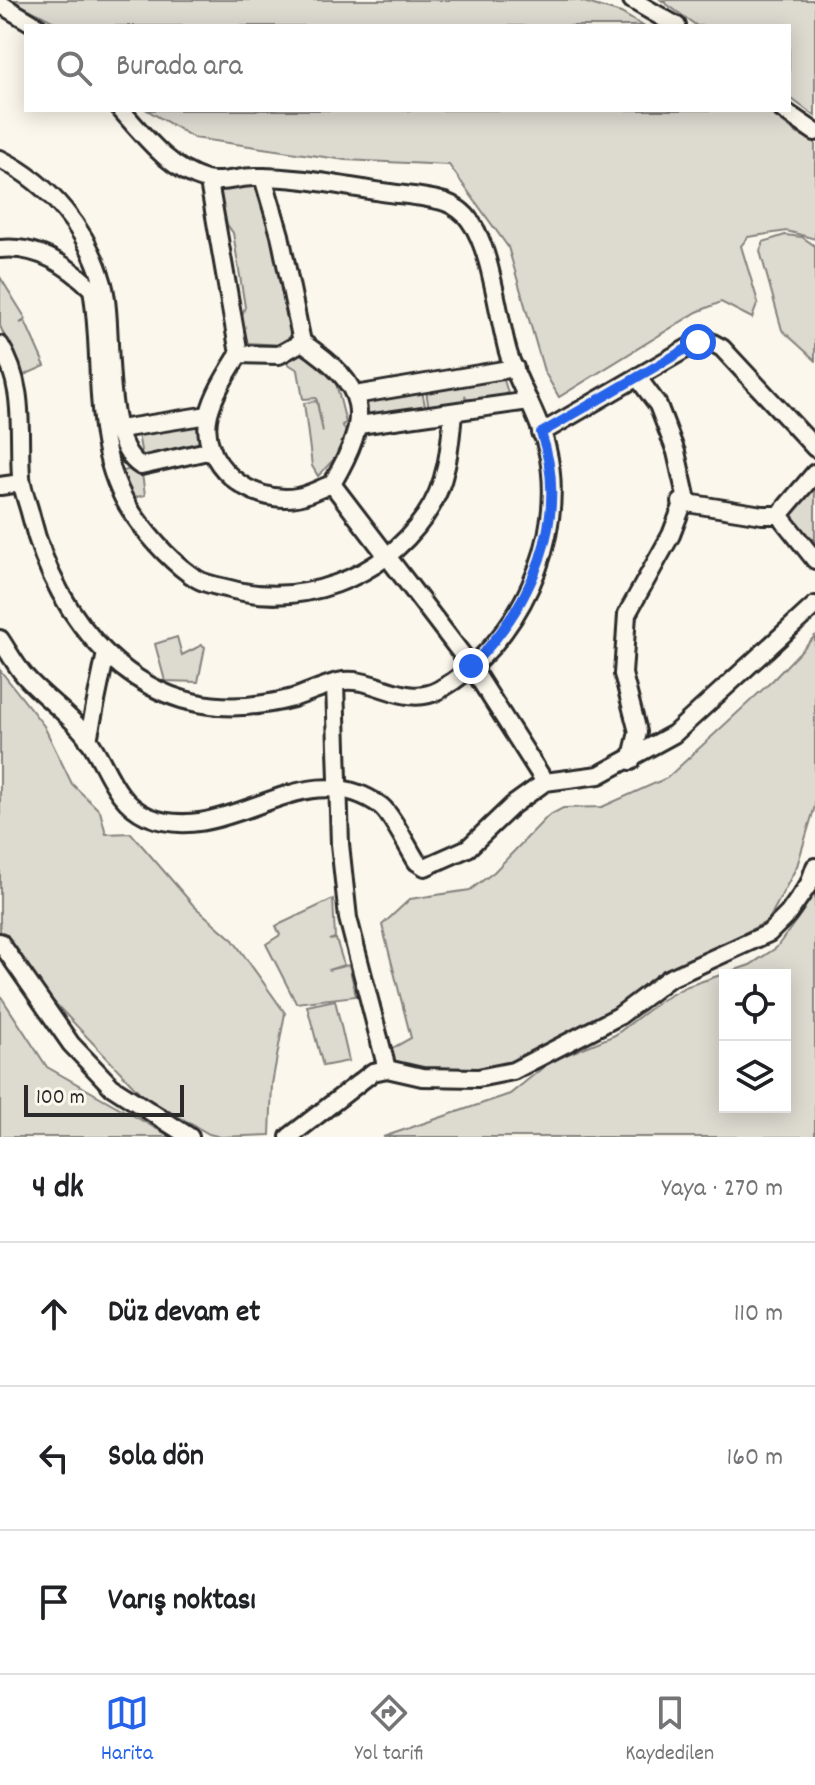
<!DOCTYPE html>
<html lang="tr">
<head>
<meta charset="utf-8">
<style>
	body { margin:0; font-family:Dekko,sans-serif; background:#f6f6f6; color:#202124 }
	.controls { position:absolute; right:24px; bottom:24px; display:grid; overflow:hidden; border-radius:0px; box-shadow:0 4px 20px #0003 }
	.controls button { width:72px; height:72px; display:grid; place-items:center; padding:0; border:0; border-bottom:2px solid #e0e0e0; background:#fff; color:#202124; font:40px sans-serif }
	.scale { position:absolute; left:24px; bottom:20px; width:160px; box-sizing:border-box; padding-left:8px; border:4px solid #2b2b2b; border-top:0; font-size:22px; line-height:28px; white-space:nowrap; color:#2b2b2b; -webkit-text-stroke:6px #fbf7ec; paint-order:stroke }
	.stop { position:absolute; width:24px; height:24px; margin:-18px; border:6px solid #2563eb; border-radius:50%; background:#fff }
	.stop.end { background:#2563eb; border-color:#fff; box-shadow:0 2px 8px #0008 }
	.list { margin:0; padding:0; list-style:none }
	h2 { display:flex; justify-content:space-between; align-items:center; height:104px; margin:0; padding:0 32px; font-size:34px }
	h2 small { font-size:26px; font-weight:400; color:#757577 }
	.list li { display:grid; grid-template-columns:52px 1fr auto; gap:24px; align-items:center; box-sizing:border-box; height:144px; padding:0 32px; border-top:2px solid #e0e0e0 }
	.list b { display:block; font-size:30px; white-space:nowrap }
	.list em { font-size:26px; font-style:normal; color:#757577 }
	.icon { flex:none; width:44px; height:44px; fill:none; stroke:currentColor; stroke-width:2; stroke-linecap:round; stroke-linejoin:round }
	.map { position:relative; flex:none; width:815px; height:1137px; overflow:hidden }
	.search { position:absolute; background:#fff; box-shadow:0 4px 20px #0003; left:24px; right:24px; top:24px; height:88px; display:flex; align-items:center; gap:20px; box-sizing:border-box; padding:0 28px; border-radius:0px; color:#757577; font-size:30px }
	.sheet { height:536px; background:#fff }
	nav { display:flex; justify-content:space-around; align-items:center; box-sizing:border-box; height:112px; border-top:2px solid #e0e0e0; background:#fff; font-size:22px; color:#757577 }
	nav a { display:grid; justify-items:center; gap:4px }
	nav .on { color:#2563eb }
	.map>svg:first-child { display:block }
	.green { fill:#dddad0; stroke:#84827e; stroke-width:2; fill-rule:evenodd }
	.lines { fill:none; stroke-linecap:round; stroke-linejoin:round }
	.minor-casing { stroke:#2b2b2b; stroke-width:22 }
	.minor { stroke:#fbf7ec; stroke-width:16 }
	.route { stroke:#2563eb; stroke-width:10 }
</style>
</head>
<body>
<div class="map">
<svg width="815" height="1137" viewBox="0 0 815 1137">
	<rect width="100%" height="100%" fill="#fbf7ec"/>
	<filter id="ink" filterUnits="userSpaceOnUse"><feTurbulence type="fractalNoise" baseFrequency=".0125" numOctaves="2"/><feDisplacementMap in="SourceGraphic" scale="16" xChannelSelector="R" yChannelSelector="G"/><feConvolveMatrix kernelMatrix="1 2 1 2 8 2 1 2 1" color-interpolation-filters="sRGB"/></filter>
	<g filter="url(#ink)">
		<g class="green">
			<polygon points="11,0 577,0 621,13 643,26 62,26"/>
			<polygon points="661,0 815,0 815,116 789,97 789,26 697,26"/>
			<polygon points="147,110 766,110 798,134 815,140 815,239 787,231 748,237 741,246 758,302 752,318 721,302 697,312 559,397 544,371 508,247 449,165 345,160 194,138"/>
			<path d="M253 183C272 211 292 304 292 339L282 345 248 343 240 321 245 307 233 233 221 216 217 189Z"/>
			<polygon points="785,235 802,237 815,246 815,360 782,330 760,251 763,242"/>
			<polygon points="0,277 26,319 20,323 25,321 45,366 22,376 0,326"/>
			<polygon points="306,350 336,383 346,423 342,425 346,431 337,456 318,476 312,466 304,403 317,401 323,432 316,398 303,399 298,370 285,362 293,353"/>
			<polygon points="503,377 508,393 503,398 468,402 465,395 466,403 429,409 426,391"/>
			<polygon points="422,391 426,410 363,417 366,399"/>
			<polygon points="195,421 202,446 142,456 137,428"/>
			<polygon points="141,467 145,495 129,499 123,471"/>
			<polygon points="815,481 815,541 783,514"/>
			<polygon points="815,636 815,806 797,866 768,921 666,973 611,1010 543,1045 523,1060 490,1072 410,1069 393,1062 389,1050 411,1038 382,925 410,899 470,890 494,872 548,816 563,808 602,807 667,778 773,680"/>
			<polygon points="177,637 182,655 202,645 205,647 198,682 165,681 155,644"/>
			<polygon points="0,670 44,726 72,784 100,811 106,834 131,833 194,906 233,940 285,1013 272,1084 270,1135 221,1137 209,1134 143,1096 53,1001 0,933"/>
			<path d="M815 886V1137H383L510 1094 551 1061 615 1035 660 1001 685 987 750 965 776 948 803 911ZM725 975H785V1107H725Z"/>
			<polygon points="333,899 335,938 329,940 336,939 344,965 328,970 349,965 356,996 296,1003 266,944 280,935 276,926"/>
			<polygon points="0,995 47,1067 171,1137 0,1137"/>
			<polygon points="335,1000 349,1061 323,1066 307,1006"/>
		</g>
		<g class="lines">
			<g class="minor-casing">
				<g id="minor">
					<polyline points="632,0 677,26"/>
					<polyline points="0,4 37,26"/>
					<polyline points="783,110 815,132"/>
					<path d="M0 159C50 184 88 230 103 284 115 327 100 442 141 466L212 450"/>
					<polyline points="263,177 280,235 302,342"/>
					<polyline points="209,182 239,354"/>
					<path d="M0 249C37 245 67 264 92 289 105 364 88 448 133 514 150 538 173 564 197 579 205 584 217 586 226 588 300 609 381 579 425 516 447 485 450 448 453 412"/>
					<path d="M302 342C369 388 372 415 332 484 321 488 309 495 297 497 252 505 197 464 209 414 214 393 228 372 239 354L279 355Z"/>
					<path d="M0 345C26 387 18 430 21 477 22 490 28 503 31 516 44 569 67 615 107 654 160 705 222 717 293 698 308 693 323 686 338 682 373 674 404 709 439 690 518 646 568 537 547 449 539 415 518 385 508 352 498 317 491 248 470 221 465 213 454 205 445 202 425 196 402 195 382 192 341 186 296 176 254 177 239 177 220 184 206 180 169 169 146 138 121 110"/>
					<polyline points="355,395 515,368"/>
					<polyline points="359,425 529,401"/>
					<polyline points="120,429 208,415"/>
					<polyline points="541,433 698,342 709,341 722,348 815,448"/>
					<polyline points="332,484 471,666 545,782"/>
					<polyline points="0,486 21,483"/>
					<polyline points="681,502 762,515 779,515 815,473"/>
					<polyline points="779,515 815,560"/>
					<path d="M0 639C8 651 15 664 24 675 41 695 64 710 81 730 106 757 110 799 147 816 227 850 303 749 381 806 392 815 408 848 417 862L425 867 468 848 513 805 545 782 599 775 674 734 815 605"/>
					<polyline points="335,683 340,844 348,918 387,1069"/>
					<polyline points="88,740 106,653"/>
					<polyline points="631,761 638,732 623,674 627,614 671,535 686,496 676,452 658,405 638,378"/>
					<polyline points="0,942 71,1044 112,1087 190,1137"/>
					<polyline points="289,1137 373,1072 387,1069 422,1077 478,1078 513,1071 619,1016 668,979 769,933 788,914 809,884 815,867"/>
				</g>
			</g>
			<use href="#minor" class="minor"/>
		</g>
	</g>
	<g class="lines" filter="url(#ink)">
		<path class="route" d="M471 666C531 607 571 518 541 433L698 342"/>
	</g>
</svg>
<div class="controls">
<button><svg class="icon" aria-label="locate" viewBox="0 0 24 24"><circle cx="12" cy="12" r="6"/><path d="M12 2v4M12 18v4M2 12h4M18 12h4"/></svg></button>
<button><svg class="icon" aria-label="layers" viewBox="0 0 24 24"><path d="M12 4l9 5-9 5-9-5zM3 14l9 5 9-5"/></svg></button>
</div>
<div class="scale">100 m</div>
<div class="stop" style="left:698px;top:342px"></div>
<div class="stop end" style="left:471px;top:666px"></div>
<div class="search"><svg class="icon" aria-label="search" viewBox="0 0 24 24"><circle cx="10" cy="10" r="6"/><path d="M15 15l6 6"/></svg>Burada ara</div>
</div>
<section class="sheet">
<h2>4 dk<small>Yaya · 270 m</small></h2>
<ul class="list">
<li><svg class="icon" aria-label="ahead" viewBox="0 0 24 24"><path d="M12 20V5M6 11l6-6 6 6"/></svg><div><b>Düz devam et</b></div><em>110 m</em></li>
<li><svg class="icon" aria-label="left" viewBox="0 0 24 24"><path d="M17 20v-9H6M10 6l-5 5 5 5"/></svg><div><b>Sola dön</b></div><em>160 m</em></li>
<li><svg class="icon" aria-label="arrive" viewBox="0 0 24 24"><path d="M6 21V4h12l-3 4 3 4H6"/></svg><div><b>Varış noktası</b></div></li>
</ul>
</section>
<nav>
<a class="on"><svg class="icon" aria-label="map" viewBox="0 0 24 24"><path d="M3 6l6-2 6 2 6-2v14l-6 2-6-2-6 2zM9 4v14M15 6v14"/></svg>Harita</a>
<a><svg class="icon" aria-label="directions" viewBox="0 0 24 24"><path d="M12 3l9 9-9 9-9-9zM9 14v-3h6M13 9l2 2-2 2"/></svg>Yol tarifi</a>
<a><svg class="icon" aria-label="saved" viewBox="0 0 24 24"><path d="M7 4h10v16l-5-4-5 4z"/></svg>Kaydedilen</a>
</nav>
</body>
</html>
